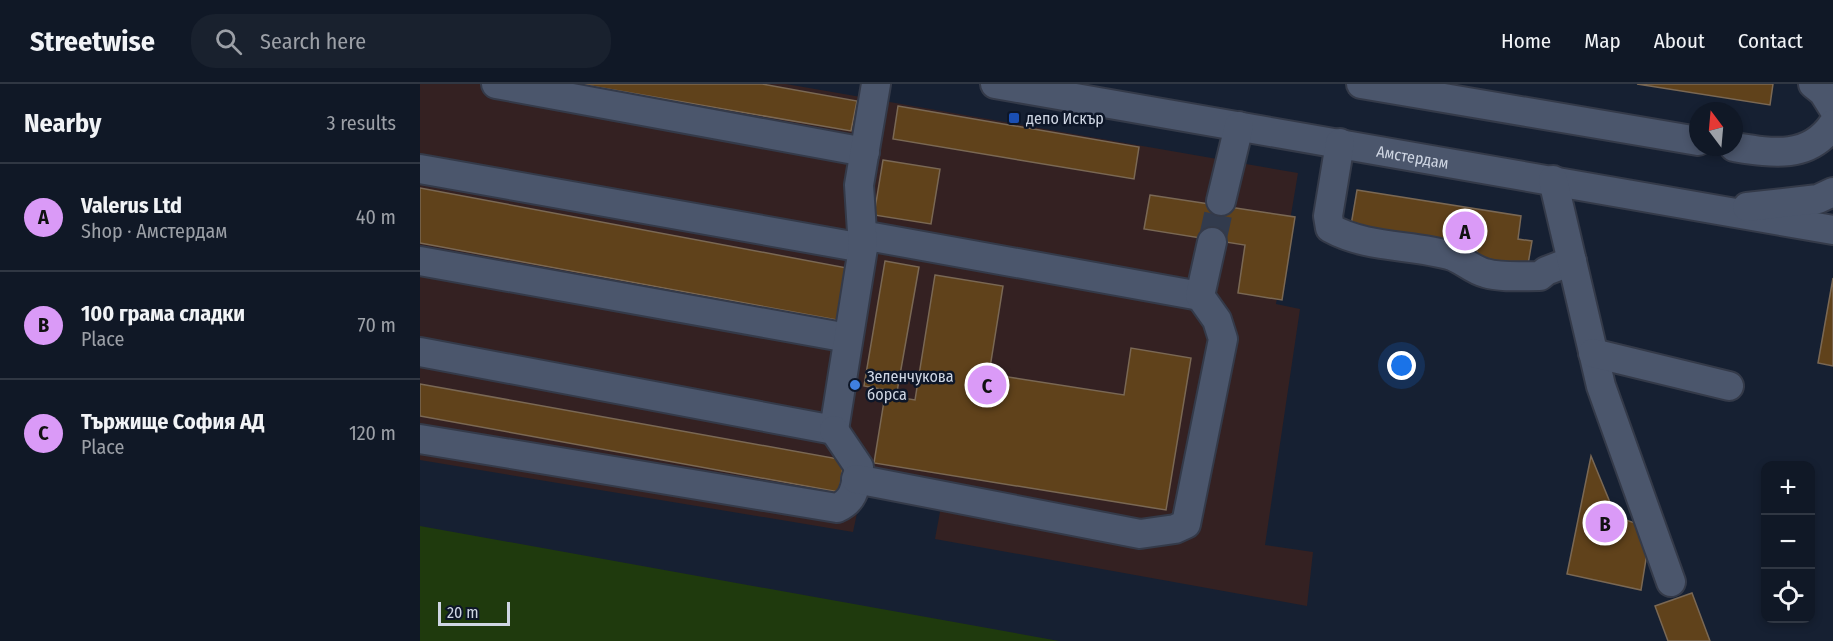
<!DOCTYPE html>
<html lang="en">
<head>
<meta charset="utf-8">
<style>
	body { margin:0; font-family:"Fira Sans Condensed",sans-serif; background:#19212e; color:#f1f3f6 }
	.controls { position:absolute; right:18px; bottom:18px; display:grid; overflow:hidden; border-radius:12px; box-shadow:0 3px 9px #0003 }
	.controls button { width:54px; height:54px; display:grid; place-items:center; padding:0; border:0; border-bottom:2px solid #303743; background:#101826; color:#f1f3f6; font:30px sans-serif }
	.compass { position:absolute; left:1269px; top:18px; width:54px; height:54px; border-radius:50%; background:#101826; box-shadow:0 3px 9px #0003; rotate:344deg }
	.scale { position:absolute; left:18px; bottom:15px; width:72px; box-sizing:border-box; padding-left:6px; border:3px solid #cfd6e3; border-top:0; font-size:16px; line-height:21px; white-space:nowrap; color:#cfd6e3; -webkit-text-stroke:4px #0d1628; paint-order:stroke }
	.you { position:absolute; left:982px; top:282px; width:21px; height:21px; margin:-15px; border:4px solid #fff; border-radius:50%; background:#1a73e8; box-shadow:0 0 0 9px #1a73e833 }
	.badge { display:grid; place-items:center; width:39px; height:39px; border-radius:50%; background:#da9af7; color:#111; font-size:20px; font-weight:700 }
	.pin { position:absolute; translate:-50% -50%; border:3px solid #fff; box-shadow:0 2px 6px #0006 }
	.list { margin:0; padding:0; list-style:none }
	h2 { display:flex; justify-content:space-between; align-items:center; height:78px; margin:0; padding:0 24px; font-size:26px }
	h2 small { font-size:20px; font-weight:400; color:#9ca0a7 }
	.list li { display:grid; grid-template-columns:39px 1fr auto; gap:18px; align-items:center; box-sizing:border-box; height:108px; padding:0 24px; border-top:2px solid #303743 }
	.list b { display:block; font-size:22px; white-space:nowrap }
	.list p { margin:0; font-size:20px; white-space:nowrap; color:#9ca0a7 }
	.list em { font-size:20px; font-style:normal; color:#9ca0a7 }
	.icon { flex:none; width:33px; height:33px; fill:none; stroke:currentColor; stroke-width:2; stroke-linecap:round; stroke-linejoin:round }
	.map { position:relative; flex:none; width:1413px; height:557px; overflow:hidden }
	header { display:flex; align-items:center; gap:36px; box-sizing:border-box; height:84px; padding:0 30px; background:#101826; border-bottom:2px solid #303743 }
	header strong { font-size:28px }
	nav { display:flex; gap:33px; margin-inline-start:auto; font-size:21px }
	.search { width:420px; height:54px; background:#19212e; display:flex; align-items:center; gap:15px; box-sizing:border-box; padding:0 21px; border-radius:24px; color:#9ca0a7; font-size:22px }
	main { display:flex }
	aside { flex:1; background:#101826 }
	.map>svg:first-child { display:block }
	.commercial { fill:#342122 }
	.green { fill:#1f3a0d }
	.building { fill:#60421b; stroke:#7a6854; stroke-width:1.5 }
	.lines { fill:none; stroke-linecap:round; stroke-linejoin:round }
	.minor-tunnel { stroke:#323b4d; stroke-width:28; stroke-dasharray:28 14; stroke-linecap:butt }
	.minor-casing { stroke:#343a49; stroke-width:32 }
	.minor { stroke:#4b566c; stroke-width:28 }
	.transit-dot { fill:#1a4fb4; stroke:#0d1628; stroke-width:2 }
	.shop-dot { fill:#3f7fe0; stroke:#0d1628; stroke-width:2 }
	.labels { text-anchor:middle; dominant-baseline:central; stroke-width:5; stroke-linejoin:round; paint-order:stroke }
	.poi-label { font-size:16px; fill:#cfd6e3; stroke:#0d1628; text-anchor:start }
	.street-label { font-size:16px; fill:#cfd6e3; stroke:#0d1628 }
</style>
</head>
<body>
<header>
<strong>Streetwise</strong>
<div class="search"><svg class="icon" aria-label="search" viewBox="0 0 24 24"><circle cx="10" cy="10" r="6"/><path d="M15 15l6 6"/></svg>Search here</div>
<nav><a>Home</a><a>Map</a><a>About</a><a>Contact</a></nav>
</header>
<main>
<aside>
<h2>Nearby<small>3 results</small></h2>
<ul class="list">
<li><span class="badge">A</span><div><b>Valerus Ltd</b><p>Shop · Амстердам</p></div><em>40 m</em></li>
<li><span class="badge">B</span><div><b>100 грама сладки</b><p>Place</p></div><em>70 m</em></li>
<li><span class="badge">C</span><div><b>Тържище София АД</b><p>Place</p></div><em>120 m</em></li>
</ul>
</aside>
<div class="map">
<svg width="1413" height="557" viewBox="0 0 1413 557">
	<rect width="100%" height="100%" fill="#162032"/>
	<polygon class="commercial" points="0,0 366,0 878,89 856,220 880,225 845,461 893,468 887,522 515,455 522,417 443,401 433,448 0,376"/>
	<polygon class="green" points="0,442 639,557 0,557"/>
	<g class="building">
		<polygon points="159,0 342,0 437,17 431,47"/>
		<polygon points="1217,0 1353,0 1350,21"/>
		<polygon points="478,22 719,63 714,95 473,55"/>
		<polygon points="463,76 520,85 511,140 454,131"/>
		<polygon points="0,104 427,184 417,236 0,159"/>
		<polygon points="937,106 1101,132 1098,155 1112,157 1107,186 1055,178 1057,167 930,147"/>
		<polygon points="730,111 875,133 862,216 818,209 825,161 724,145"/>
		<polygon points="465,177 499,183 477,308 444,302"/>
		<polygon points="515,191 583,202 569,290 704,311 711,264 771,274 746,426 454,379 465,311 495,316"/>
		<polygon points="1413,194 1413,282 1398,279"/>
		<polygon points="0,300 424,376 419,408 0,332"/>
		<polygon points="1171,372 1196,433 1231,444 1221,506 1147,490"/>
		<polygon points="1272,509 1290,557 1248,557 1235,522"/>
	</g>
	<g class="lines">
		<polyline class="minor-tunnel" points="792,158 801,117"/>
		<g class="minor-casing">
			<g id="minor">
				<polyline points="76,0 445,68"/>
				<path id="s1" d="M575 0 1413 146"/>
				<polyline points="941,0 1278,57"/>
				<polyline points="1393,0 1403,8 1413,24"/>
				<path d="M920 59 908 132 910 144C948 165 992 160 1032 172 1043 176 1053 186 1065 189 1082 194 1103 192 1120 192L1126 187 1152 177"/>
				<path d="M1314 63C1351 69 1389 76 1413 40"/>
				<polyline points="0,85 443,164"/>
				<polyline points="1133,96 1181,302 1251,498"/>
				<polyline points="801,117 819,42"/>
				<polyline points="1327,123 1398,115 1413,108"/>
				<polyline points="442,151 780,212"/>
				<polyline points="0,177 428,254"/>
				<polyline points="0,268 414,346 443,164 439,101 456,0"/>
				<polyline points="1173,269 1309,302"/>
				<path d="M0 355 417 424C436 416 435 401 439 383L414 346"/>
				<polyline points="436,395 720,450 755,445 766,440 803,255 797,236 780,212 792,158"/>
			</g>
		</g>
		<use href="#minor" class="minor"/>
	</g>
	<rect class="transit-dot" x="588" y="28" width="12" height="12" rx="3"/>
	<circle class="shop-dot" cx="435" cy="301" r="6"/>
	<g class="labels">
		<g class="poi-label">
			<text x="606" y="34">депо Искър</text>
			<text x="447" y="292">Зеленчукова<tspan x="447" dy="18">борса</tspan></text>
		</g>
		<g class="street-label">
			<text stroke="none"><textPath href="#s1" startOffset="424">Амстердам</textPath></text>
		</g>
	</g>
</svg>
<div class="controls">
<button>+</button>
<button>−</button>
<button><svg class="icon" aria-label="locate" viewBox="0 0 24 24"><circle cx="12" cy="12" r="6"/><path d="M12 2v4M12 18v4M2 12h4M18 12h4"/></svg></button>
</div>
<svg class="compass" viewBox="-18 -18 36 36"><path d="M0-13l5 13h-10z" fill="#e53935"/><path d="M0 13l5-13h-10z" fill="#9ca0a7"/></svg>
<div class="scale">20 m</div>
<div class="you"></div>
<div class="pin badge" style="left:1045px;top:147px">A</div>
<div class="pin badge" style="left:1185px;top:439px">B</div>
<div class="pin badge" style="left:567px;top:301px">C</div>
</div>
</main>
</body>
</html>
